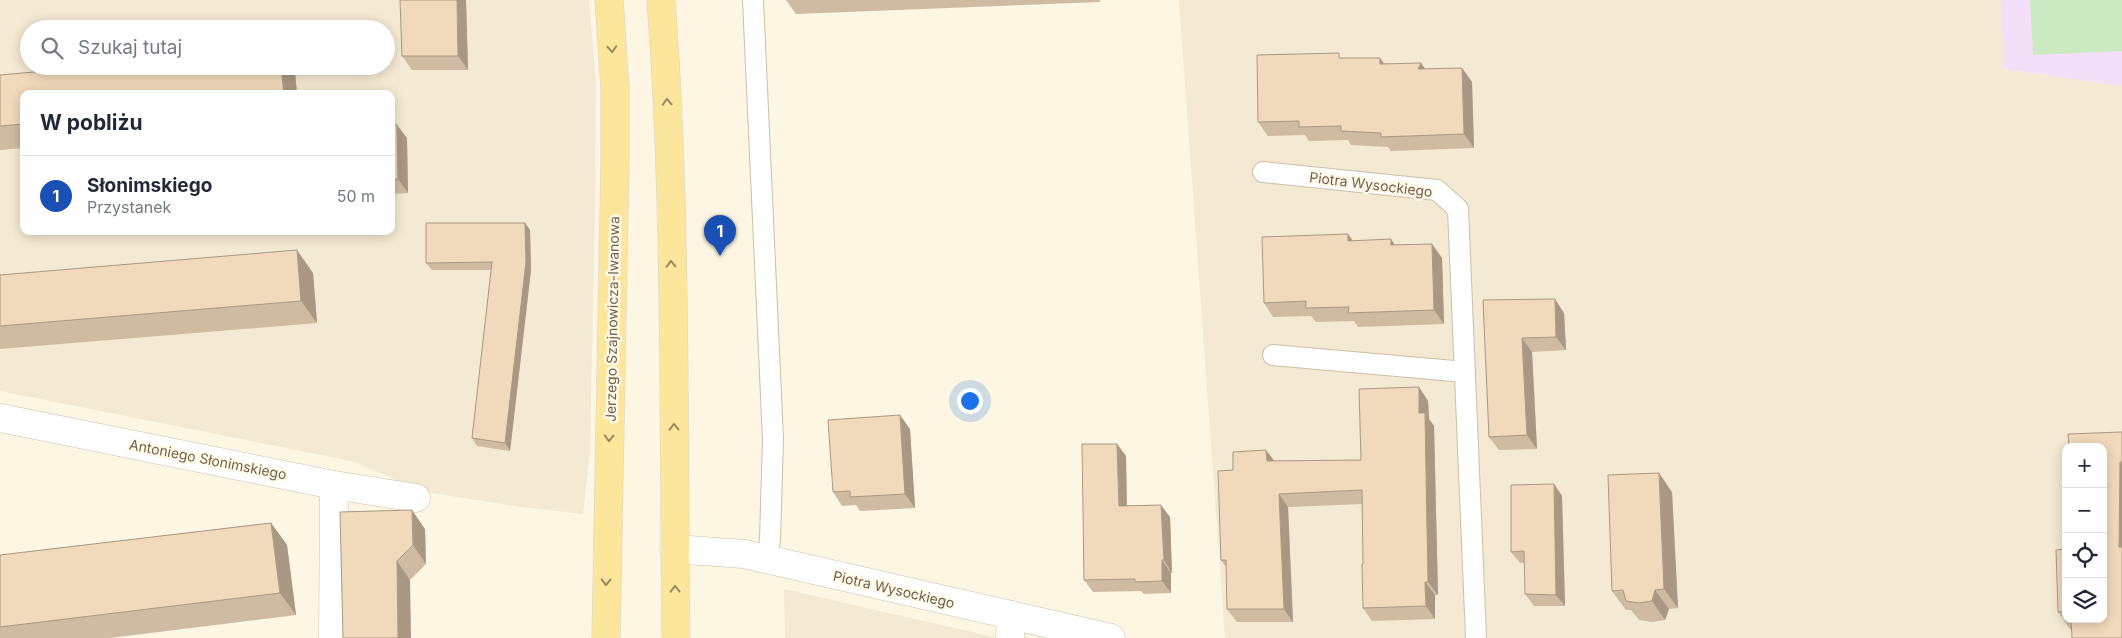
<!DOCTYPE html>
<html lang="pl">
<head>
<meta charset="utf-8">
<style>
	body { margin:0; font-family:Inter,sans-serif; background:#f2f2f3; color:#1f2937 }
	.controls { position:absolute; right:15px; bottom:15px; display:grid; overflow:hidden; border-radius:10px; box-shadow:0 2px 12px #0003 }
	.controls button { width:45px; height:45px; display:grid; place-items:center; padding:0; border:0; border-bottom:1px solid #e0e1e3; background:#fff; color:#1f2937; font:25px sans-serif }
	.you { position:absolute; left:969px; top:400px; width:18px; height:18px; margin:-12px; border:4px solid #fff; border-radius:50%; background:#1a73e8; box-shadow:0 0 0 8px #1a73e833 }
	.badge { display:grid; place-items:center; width:32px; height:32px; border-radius:50%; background:#79523f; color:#fff; font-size:16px; font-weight:700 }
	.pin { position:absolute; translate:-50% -41px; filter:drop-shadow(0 1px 2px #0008) }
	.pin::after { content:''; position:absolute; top:26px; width:18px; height:15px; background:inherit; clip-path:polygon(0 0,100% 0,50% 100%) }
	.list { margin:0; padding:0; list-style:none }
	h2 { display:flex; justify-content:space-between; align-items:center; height:65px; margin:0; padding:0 20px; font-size:21px }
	h2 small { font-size:16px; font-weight:400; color:#747a83 }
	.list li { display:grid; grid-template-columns:32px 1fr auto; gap:15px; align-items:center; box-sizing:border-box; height:80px; padding:0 20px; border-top:1px solid #e0e1e3 }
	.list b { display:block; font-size:19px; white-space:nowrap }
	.list p { margin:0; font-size:16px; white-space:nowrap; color:#747a83 }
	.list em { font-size:16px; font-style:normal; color:#747a83 }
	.icon { flex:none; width:28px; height:28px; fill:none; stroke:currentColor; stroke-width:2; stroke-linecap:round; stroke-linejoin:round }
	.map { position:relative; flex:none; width:2122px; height:638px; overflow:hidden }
	.search { position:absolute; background:#fff; box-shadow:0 2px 12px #0003; left:20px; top:20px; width:375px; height:55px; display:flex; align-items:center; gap:12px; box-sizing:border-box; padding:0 18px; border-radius:28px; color:#747a83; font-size:19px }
	.panel { position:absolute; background:#fff; box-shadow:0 2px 12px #0003; left:20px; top:90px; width:375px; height:145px; border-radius:10px }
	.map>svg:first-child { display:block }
	.residential { fill:#f4e9d2; fill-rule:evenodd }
	.education { fill:#f3e0f8 }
	.green { fill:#cceac2 }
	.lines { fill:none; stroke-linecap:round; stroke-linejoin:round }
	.service-casing { stroke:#cdbfaa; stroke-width:22 }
	.minor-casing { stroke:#cdbfaa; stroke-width:29 }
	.primary-casing { stroke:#dbd5d0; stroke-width:29 }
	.service { stroke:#fff; stroke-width:20 }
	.minor { stroke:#fff; stroke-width:28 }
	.primary { stroke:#fbe69c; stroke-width:28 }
	.wall { fill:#cfbba1 }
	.shaded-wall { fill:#a99883 }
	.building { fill:#f1d9bb; stroke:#a99883 }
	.oneway { stroke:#9c8862 }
	.labels { text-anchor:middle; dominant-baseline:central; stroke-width:5; stroke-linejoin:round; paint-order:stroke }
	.street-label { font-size:14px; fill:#745f49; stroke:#fffae9 }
</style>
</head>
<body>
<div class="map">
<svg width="2122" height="638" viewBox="0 0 2122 638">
	<rect width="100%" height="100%" fill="#fcf6e3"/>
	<g class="residential">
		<path d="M0 0H589L596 83 595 202 590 451 583 514 521 507 426 492 351 461 0 391ZM29 29H386V66H29ZM24 94H391V231H24Z"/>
		<path d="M1179 0H2001L2004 69 2122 86V638H1225ZM2066 447H2103V619H2066Z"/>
		<polygon points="784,589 998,638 785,638"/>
	</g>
	<polygon class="education" points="2001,0 2122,0 2122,86 2004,69"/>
	<polygon class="green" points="2030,0 2122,0 2122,51 2033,55"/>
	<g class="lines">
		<g class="service-casing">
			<g id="service">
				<polyline points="753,0 773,439 770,539 767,560"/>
				<polyline points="1263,172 1437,190 1458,209 1476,638"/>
				<polyline points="1273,355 1465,372"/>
			</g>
		</g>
		<g class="minor-casing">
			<g id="minor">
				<polyline points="0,418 334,485 416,498"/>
				<polyline points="674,549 744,554 1111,638"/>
				<polyline points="333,638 334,485"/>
				<polyline points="1010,638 1011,615"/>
			</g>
		</g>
		<g class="primary-casing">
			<g id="primary">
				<path d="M661 0C677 212 673 426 676 638"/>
				<polyline points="606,638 615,160 615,88 609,0"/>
			</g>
		</g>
		<use href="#service" class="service"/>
		<use href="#minor" class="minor"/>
		<use href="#primary" class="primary"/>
	</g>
	<g class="wall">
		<polygon points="466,0 468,70 412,70 402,56"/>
		<polygon points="786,0 1100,0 1100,2 796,14"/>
		<polygon points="1343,58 1426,69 1462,68 1472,82 1474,148 1391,151 1388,147 1351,145 1348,140 1309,141 1305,135 1268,136 1258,122"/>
		<polygon points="102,66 290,66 295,73 297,94 24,94 24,148 0,150 0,75"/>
		<polygon points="391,125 407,138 408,193 391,194"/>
		<polygon points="525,223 530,230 531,270 510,451 477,446 472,438 491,270 432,270 426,263"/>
		<polygon points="1348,234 1353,241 1395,245 1432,244 1442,258 1444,324 1358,327 1354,321 1316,322 1311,316 1273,317 1264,303"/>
		<polygon points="313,273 317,323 0,349 0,275"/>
		<polygon points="1483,300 1564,313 1566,350 1532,352 1537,449 1499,450 1489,437"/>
		<polygon points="1419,387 1428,401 1429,419 1434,426 1438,595 1435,595 1435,619 1372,621 1363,608 1363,564 1362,504 1288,507 1293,622 1237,622 1227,609 1226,567 1221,560 1233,470 1274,461 1361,460"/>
		<polygon points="910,429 915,508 860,511 856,505 842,506 833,492"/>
		<polygon points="2122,432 2122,638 2070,629 2058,612 2065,549 2066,521 2066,619 2103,619"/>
		<polygon points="1117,444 1126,456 1127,506 1170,517 1172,573 1171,573 1171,593 1144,594 1141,591 1093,592 1084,580"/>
		<polygon points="1554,484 1562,496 1565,606 1534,606 1525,594 1525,563 1520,563 1511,552"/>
		<polygon points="1672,492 1678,608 1669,609 1665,620 1652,622 1639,620 1631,610 1626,610 1612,591"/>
		<polygon points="340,512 425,529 426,564 410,580"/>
		<polygon points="271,523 287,545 296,615 110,638 0,638 0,555"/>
	</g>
	<g class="shaded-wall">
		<polygon points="457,0 466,0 468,70 458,56"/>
		<polygon points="1380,58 1390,72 1380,64"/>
		<polygon points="1421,63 1431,77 1418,69"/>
		<polygon points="281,66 290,66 295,73 297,94 284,94"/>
		<polygon points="1462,68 1472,82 1474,148 1464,134"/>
		<polygon points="397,125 407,138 408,193 398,179"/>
		<polygon points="525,223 530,230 531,270 510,451 505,443"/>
		<polygon points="1348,234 1358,248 1348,241"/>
		<polygon points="1391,239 1400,253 1391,245"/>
		<polygon points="1432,244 1442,258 1444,324 1434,310"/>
		<polygon points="297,250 313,273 317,323 301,301"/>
		<polygon points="1555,299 1564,313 1566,350 1556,337"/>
		<polygon points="1522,338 1532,352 1537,449 1527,435"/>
		<polygon points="1419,387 1428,401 1429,419 1434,426 1438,595 1428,582 1419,413"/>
		<polygon points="900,415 910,429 915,508 905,494"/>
		<polygon points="1117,444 1126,456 1127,519 1119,506"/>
		<polygon points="1266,450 1276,463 1267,461"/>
		<polygon points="2120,462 2122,464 2122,551 2119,547"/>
		<polygon points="1659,473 1672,492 1678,608 1664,589"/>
		<polygon points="1554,484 1562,496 1565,606 1556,595"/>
		<polygon points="1279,494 1288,507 1293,622 1284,609"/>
		<polygon points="1161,505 1170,517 1172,573 1164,560"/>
		<polygon points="412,510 425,529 426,564 413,545"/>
		<polygon points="271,523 287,545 296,615 280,593"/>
		<polygon points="1162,560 1171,573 1171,593 1162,581"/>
		<polygon points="397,561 410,580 411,638 398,638"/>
		<polygon points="1425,582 1435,595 1435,619 1426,606"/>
		<polygon points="1655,590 1669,609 1665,620 1652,601"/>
	</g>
	<g class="building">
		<polygon points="400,0 457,0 458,56 402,56"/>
		<polygon points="1339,53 1339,58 1380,58 1380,64 1421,63 1418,69 1462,68 1464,134 1381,137 1381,133 1341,131 1341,126 1299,127 1299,121 1258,122 1257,55"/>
		<polygon points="102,66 281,66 284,94 24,94 24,124 0,126 0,75"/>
		<polygon points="391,125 397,125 398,179 391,180"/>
		<polygon points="426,223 525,223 526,262 505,443 472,438 492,262 426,263"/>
		<polygon points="1348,234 1348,241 1391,239 1391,245 1432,244 1434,310 1348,313 1349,307 1306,308 1306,301 1264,303 1262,237"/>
		<polygon points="297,250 301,301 0,326 0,275"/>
		<polygon points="1555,299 1556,337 1522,338 1527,435 1489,437 1483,300"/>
		<polygon points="1419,387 1419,413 1425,413 1428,582 1425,582 1426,606 1363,608 1362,564 1363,564 1362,490 1279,494 1284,609 1227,609 1226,560 1221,560 1218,471 1233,470 1233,452 1266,450 1267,461 1361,460 1359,389"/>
		<polygon points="900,415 905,494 850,497 850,491 833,492 828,420"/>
		<polygon points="2122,432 2122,462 2120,462 2119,547 2122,547 2122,638 2072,638 2071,619 2103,619 2103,447 2069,447 2068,434"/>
		<polygon points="1082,444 1117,444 1119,506 1161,505 1164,560 1162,560 1162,581 1135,582 1135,579 1084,580"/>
		<polygon points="1659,473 1664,589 1655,590 1652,601 1639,603 1626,601 1623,590 1612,591 1608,475"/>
		<polygon points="1554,484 1556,595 1525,594 1524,551 1511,552 1511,485"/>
		<polygon points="412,510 413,545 397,561 398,638 343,638 340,512"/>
		<polygon points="2066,521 2066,611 2058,612 2056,550 2065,549"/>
		<polygon points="271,523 280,593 0,627 0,555"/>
	</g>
	<defs><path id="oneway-chevron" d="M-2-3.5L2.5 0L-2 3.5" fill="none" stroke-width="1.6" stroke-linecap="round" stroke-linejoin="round" transform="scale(1.25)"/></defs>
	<g class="oneway">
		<use href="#oneway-chevron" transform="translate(612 49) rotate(87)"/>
		<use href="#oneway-chevron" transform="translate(667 102) rotate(-93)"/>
		<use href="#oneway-chevron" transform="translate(671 264) rotate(-91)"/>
		<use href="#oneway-chevron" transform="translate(674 427) rotate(-91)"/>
		<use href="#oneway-chevron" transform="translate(609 438) rotate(91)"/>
		<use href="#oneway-chevron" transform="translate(606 582) rotate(91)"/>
		<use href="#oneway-chevron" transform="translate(675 589) rotate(-91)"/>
	</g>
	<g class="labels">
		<g class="street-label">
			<text transform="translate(1371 184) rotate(7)">Piotra Wysockiego</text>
			<text transform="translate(612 319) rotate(-89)">Jerzego Szajnowicza-Iwanowa</text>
			<text transform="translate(208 459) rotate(11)">Antoniego Słonimskiego</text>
			<text transform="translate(894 589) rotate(13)">Piotra Wysockiego</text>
		</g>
	</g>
</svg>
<div class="controls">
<button>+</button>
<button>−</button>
<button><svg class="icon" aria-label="locate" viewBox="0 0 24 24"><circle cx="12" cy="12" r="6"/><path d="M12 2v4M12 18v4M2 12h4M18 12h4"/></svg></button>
<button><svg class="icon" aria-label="layers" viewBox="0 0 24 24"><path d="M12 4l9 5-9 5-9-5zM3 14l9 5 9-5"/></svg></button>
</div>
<div class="you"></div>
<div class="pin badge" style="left:720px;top:256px;background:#1a4fb4">1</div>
<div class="search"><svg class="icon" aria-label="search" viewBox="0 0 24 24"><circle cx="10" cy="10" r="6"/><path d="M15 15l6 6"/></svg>Szukaj tutaj</div>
<section class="panel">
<h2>W pobliżu<small></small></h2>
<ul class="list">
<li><span class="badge" style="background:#1a4fb4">1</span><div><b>Słonimskiego</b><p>Przystanek</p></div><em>50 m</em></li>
</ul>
</section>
</div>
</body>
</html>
